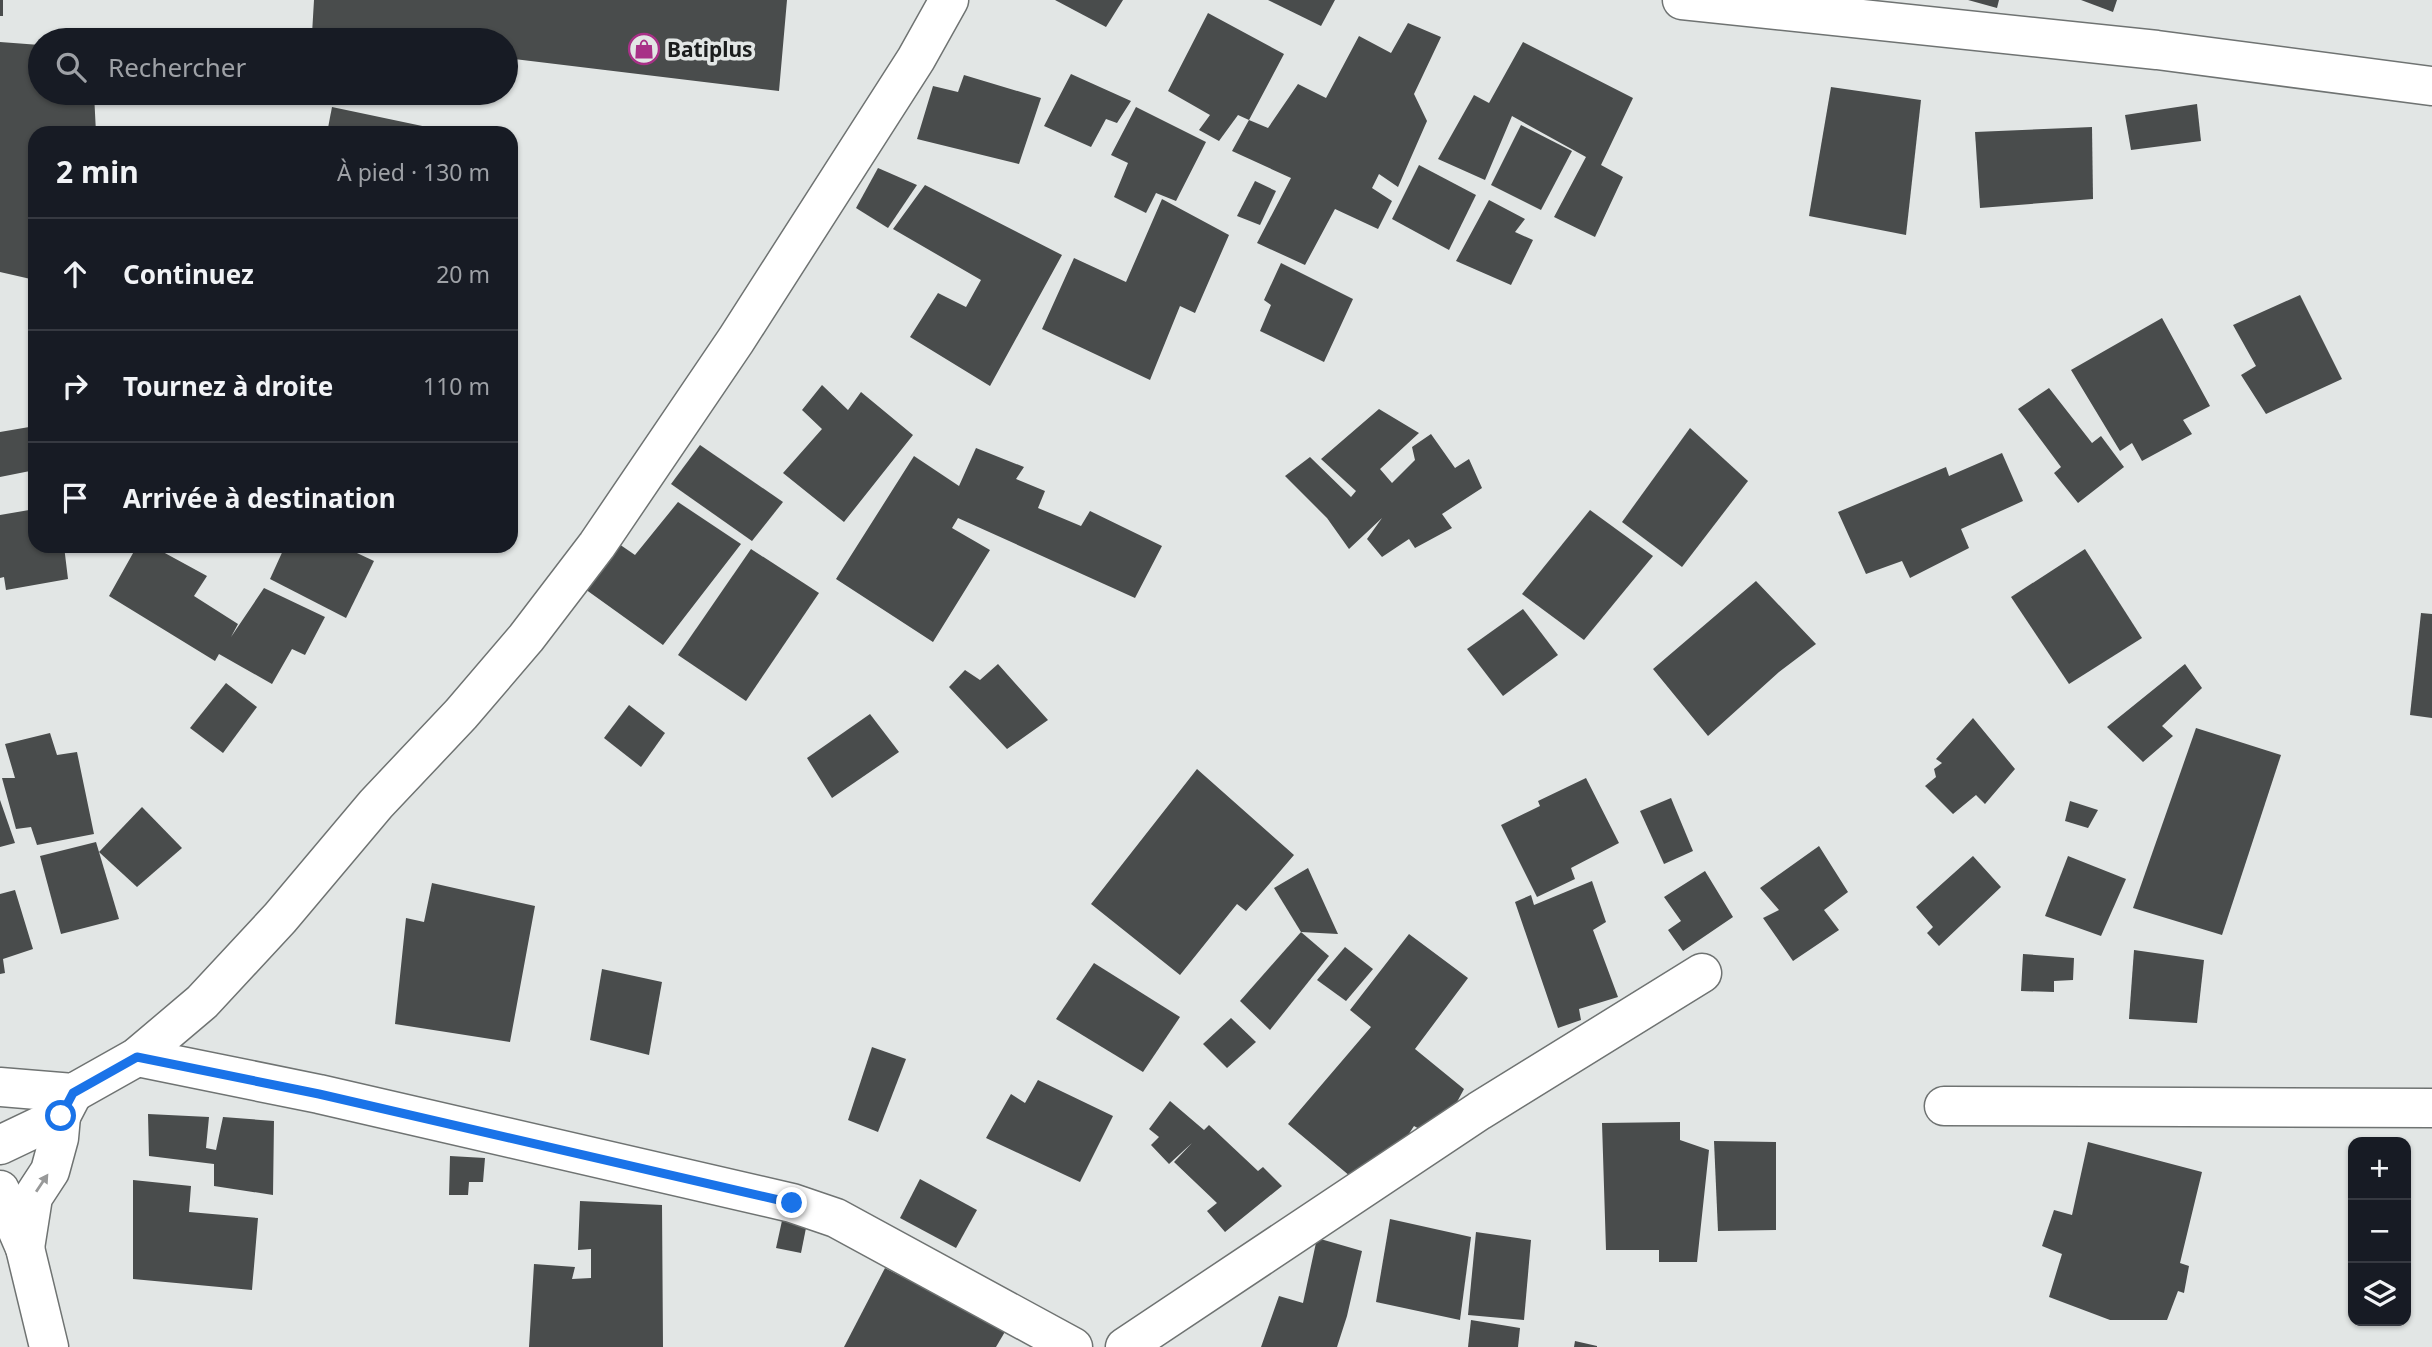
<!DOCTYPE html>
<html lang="fr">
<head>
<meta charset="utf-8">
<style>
	body { margin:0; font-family:"Noto Sans",sans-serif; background:#242831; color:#f1f3f6 }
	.controls { position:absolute; right:21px; bottom:21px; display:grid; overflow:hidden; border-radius:14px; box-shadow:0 2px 5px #0004 }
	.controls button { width:63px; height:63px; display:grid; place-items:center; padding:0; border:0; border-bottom:2px solid #363941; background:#171b24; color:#f1f3f6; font:35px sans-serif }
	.stop { position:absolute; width:21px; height:21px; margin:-16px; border:5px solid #1a73e8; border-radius:50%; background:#fff }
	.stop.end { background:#1a73e8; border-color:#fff; box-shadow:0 2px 7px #0008 }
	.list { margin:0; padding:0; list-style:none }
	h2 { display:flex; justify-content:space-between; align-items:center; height:91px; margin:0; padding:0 28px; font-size:30px }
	h2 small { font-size:23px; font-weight:400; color:#9ea1a6 }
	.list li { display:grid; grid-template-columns:46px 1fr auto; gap:21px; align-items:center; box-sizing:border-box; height:112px; padding:0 28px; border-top:2px solid #363941 }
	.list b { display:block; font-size:26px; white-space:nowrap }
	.list em { font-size:23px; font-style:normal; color:#9ea1a6 }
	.icon { flex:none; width:38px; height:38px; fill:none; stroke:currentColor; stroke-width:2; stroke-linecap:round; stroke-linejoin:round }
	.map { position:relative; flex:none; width:2432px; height:1347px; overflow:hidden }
	.search { position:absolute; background:#171b24; box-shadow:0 2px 5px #0004; left:28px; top:28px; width:490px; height:77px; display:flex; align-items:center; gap:18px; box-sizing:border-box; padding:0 24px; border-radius:38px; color:#9ea1a6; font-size:26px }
	.panel { position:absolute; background:#171b24; box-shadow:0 2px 5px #0004; left:28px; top:126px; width:490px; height:427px; border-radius:21px }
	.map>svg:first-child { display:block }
	.building { fill:#494c4c }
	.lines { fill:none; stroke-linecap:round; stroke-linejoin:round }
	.minor-casing { stroke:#6f7372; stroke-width:41 }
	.major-casing { stroke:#6f7372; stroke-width:41 }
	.minor { stroke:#fff; stroke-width:38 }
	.major { stroke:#fff; stroke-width:38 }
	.oneway { fill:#989999 }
	.route { stroke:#1a73e8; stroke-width:9 }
	.labels { text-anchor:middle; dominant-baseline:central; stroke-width:7; stroke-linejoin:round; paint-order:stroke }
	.poi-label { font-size:21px; font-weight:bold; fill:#1b1d1d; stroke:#e2e6e5; text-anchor:start }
</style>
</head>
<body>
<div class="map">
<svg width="2432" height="1347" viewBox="0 0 2432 1347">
	<rect width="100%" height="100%" fill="#e2e6e5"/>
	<g class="building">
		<rect x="0" y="0" width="3" height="16"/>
		<polygon points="314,0 787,0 779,91 506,58 506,40 361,40 312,34"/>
		<polygon points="1055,0 1123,0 1106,27"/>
		<polygon points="1268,0 1335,0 1321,26"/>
		<polygon points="1968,0 1999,0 1997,8"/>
		<polygon points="2081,0 2117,0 2113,12"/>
		<polygon points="1208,13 1284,54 1249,120 1238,115 1219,141 1199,130 1210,115 1168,91"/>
		<polygon points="1408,23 1441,37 1414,94 1427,121 1398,187 1379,174 1372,188 1392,201 1378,229 1335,209 1305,265 1257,243 1291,178 1232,151 1249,120 1268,128 1298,84 1326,98 1359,36 1391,53"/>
		<polygon points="0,42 40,45 40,93 94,93 96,133 35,133 35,280 0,272"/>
		<polygon points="1523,42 1633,98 1601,165 1623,177 1595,237 1554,217 1586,157 1512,116 1485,180 1438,159 1474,95 1489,103"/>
		<polygon points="1071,74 1131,101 1117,123 1106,119 1091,147 1044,126"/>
		<polygon points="964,75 1041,98 1019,164 917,139 933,86 958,92"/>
		<polygon points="1831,87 1921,100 1906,235 1809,216"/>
		<polygon points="2197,104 2201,141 2131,150 2125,115"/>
		<polygon points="332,107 427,127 425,133 327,133"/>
		<polygon points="1136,107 1206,142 1176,201 1156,193 1146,213 1114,197 1128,163 1111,155"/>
		<polygon points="1521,125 1572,151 1541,210 1491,185"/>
		<polygon points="2092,127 2093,199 1980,208 1975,132"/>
		<polygon points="1419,165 1476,195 1449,250 1392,219"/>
		<polygon points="878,168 917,185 888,228 856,208"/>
		<polygon points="1255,181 1276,191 1260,225 1237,216"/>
		<polygon points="925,185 1062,255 990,386 910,337 938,293 966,307 981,280 893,229"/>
		<polygon points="1162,199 1229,235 1195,313 1180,306 1150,380 1042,329 1074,258 1126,282"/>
		<polygon points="1489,200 1525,219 1515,232 1533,240 1511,285 1456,261"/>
		<polygon points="1281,263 1353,299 1324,362 1260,331 1271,305 1264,300"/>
		<polygon points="2300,295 2342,379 2266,414 2241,375 2256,366 2233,325"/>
		<polygon points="2162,318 2210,406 2183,420 2192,434 2142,461 2132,443 2120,451 2071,370"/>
		<polygon points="822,385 848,410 861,392 913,435 844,522 783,473 822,429 802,410"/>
		<polygon points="2049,388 2092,443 2101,436 2124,467 2078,503 2054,473 2061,467 2018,409"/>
		<polygon points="1379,409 1419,433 1380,469 1392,483 1415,460 1412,447 1431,434 1455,468 1469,459 1482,488 1442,514 1452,528 1415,548 1409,539 1382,557 1367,539 1382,518 1349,549 1327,518 1285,476 1310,457 1351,497 1356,491 1321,459"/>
		<polygon points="35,426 35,470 0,477 0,432"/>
		<polygon points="1690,428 1748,481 1682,567 1622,522"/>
		<polygon points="700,445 783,502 752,541 671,484"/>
		<polygon points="976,448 1024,467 1016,479 1045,491 1038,508 1081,526 1090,511 1162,546 1135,598 958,518 952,528 990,550 933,642 836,579 914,456 959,486"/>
		<polygon points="2002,453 2023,501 1961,529 1969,548 1910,578 1902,561 1866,574 1838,512 1946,467 1949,476"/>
		<polygon points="678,502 741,544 663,645 585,589 619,544 635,555"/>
		<polygon points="35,509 35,546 64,546 68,579 6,590 4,577 0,578 0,515"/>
		<polygon points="1590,510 1653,556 1584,640 1522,594"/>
		<polygon points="137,546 152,546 207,576 194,596 238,624 231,637 264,588 325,617 305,655 292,649 272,684 219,654 215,661 109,596"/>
		<polygon points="285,546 342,546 374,561 346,618 270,579"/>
		<polygon points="751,549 819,593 746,701 678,655"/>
		<polygon points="2085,549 2142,638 2069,684 2011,597"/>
		<polygon points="1756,581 1816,644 1779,672 1708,736 1653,669"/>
		<polygon points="1523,609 1558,655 1503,696 1467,649"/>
		<polygon points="2421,613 2432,614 2432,718 2410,715"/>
		<polygon points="998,664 1048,720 1007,749 949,687 965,670 980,680"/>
		<polygon points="2185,664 2202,688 2162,726 2173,736 2143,762 2107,727"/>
		<polygon points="226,683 257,707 223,753 190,728"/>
		<polygon points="629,705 665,733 641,767 604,738"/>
		<polygon points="870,714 899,752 832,798 807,758"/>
		<polygon points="1973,718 2015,769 1985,804 1976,795 1953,814 1925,786 1936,777 1934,769 1942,763 1936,759"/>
		<polygon points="2196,728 2281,755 2222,935 2133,908"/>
		<polygon points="50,733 57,755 77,752 94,834 37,845 31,827 16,829 2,778 15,778 5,744"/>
		<polygon points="1197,769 1294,855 1246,911 1237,904 1180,975 1091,904"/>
		<polygon points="1586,778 1619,843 1571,868 1575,879 1537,897 1501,825 1540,806 1538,801"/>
		<polygon points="1671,798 1693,851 1664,864 1640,811"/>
		<polygon points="0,800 15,843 0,847"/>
		<polygon points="2070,801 2098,810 2088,828 2065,821"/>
		<polygon points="142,807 182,848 137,887 99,852"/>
		<polygon points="96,842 119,919 61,934 40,856"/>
		<polygon points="1819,846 1848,892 1824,910 1839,930 1793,961 1763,918 1779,910 1760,888"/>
		<polygon points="1973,856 2001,887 1939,946 1927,933 1933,927 1916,907"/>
		<polygon points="2068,856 2126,879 2101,936 2045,916"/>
		<polygon points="1308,868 1338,934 1301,932 1274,888"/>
		<polygon points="1705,871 1733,917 1683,951 1668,930 1681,921 1664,897"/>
		<polygon points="1592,881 1606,922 1593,930 1618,997 1579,1009 1581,1020 1558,1028 1515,902 1531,895 1534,905"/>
		<polygon points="432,883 535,906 510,1042 395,1024 406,918 424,922"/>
		<polygon points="15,890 33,949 3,959 5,973 0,974 0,894"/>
		<polygon points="1301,932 1329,956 1270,1030 1240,1001"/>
		<polygon points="1409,934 1468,978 1415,1049 1464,1089 1437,1139 1414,1126 1395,1155 1363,1187 1288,1124 1371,1027 1350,1010"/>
		<polygon points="1345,947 1373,969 1346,1001 1317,980"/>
		<polygon points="2134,950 2204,960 2197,1023 2129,1019"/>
		<polygon points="2023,954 2074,958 2073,980 2054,981 2054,992 2021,991"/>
		<polygon points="1094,963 1180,1017 1143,1072 1056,1019"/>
		<polygon points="602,969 662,982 649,1055 590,1040"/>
		<polygon points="1231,1018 1256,1042 1227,1068 1203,1044"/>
		<polygon points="872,1047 906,1059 878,1132 848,1120"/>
		<polygon points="1038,1080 1113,1116 1080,1182 986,1138 1011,1094 1025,1103"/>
		<polygon points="1170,1101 1204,1130 1209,1125 1258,1171 1263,1167 1282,1186 1225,1232 1207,1211 1217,1203 1174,1162 1192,1143 1169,1164 1151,1145 1159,1137 1149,1129"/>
		<polygon points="148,1114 209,1117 206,1148 216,1150 223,1117 274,1121 273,1195 214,1186 214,1164 149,1156"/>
		<polygon points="1680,1122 1680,1140 1709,1150 1697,1262 1659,1262 1659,1250 1606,1250 1602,1123"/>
		<polygon points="1714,1141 1776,1142 1776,1230 1718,1231"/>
		<polygon points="2088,1142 2202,1172 2180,1263 2189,1266 2184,1293 2178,1291 2167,1320 2110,1320 2049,1297 2062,1254 2042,1246 2054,1210 2072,1215"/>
		<polygon points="450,1156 485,1158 483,1182 469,1182 468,1195 449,1195"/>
		<polygon points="920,1179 977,1210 956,1248 900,1218"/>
		<polygon points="133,1180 191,1186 189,1212 258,1218 252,1290 133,1279"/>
		<polygon points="580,1201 662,1205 663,1347 529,1347 534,1264 575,1267 572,1279 591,1278 591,1249 578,1250"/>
		<polygon points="785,1207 809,1213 801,1253 776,1248"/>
		<polygon points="1390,1219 1471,1237 1460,1320 1376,1302"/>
		<polygon points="1476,1232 1531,1240 1524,1320 1468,1315"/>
		<polygon points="1317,1238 1362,1251 1347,1316 1337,1347 1261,1347 1279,1296 1303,1303"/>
		<polygon points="885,1268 1006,1330 996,1347 844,1347"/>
		<polygon points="1471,1320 1520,1328 1518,1347 1468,1347"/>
		<polygon points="1575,1341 1597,1346 1597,1347 1574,1347"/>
	</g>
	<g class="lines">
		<g class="minor-casing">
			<g id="minor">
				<polyline points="1682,0 2157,50 2431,86"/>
				<polyline points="137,1057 319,1094 792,1203 836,1218 1073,1347"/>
				<polyline points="0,1087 73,1093 137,1057 202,1002 280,918 376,804 461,714 526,638 597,545 736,340 916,59 949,0"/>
				<polyline points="1944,1106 2432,1108"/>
				<polyline points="0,1145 61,1116 73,1093"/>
				<polyline points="1125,1347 1479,1111 1702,973"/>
			</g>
		</g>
		<g class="major-casing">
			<g id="major">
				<polyline points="0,1190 25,1248 49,1347"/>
				<polyline points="25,1248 33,1197 50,1171 59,1138 61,1116"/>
			</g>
		</g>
		<use href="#minor" class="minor"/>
		<use href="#major" class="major"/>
	</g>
	<defs><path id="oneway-solid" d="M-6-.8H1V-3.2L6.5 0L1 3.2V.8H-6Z" transform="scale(1.75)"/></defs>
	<use class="oneway" href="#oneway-solid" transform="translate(42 1183) rotate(-56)"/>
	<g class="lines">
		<polyline class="route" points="61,1116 73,1093 137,1057 319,1094 792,1203"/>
	</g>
	<defs>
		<g id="shop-ring" transform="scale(1.575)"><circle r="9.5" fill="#e2e6e5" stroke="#a83087" stroke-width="1.5"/><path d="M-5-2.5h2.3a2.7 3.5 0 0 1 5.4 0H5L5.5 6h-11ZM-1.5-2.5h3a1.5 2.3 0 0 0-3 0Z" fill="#a83087"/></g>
	</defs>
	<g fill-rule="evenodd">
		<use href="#shop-ring" x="644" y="49"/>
	</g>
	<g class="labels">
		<g class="poi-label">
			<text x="667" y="49">Batiplus</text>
		</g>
	</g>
</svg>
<div class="controls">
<button>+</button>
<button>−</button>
<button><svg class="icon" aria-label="layers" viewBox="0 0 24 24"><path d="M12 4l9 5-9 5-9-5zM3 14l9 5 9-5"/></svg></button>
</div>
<div class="stop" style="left:61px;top:1116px"></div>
<div class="stop end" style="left:792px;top:1203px"></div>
<div class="search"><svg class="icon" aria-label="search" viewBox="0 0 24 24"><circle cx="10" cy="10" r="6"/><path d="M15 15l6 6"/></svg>Rechercher</div>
<section class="panel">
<h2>2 min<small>À pied · 130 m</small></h2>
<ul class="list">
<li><svg class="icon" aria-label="ahead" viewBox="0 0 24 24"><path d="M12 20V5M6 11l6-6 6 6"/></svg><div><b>Continuez</b></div><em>20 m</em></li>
<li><svg class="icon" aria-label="right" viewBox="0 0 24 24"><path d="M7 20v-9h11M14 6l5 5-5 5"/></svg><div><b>Tournez à droite</b></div><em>110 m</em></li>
<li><svg class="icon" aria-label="arrive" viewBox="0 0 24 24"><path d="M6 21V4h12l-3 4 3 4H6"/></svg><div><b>Arrivée à destination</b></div></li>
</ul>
</section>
</div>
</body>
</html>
